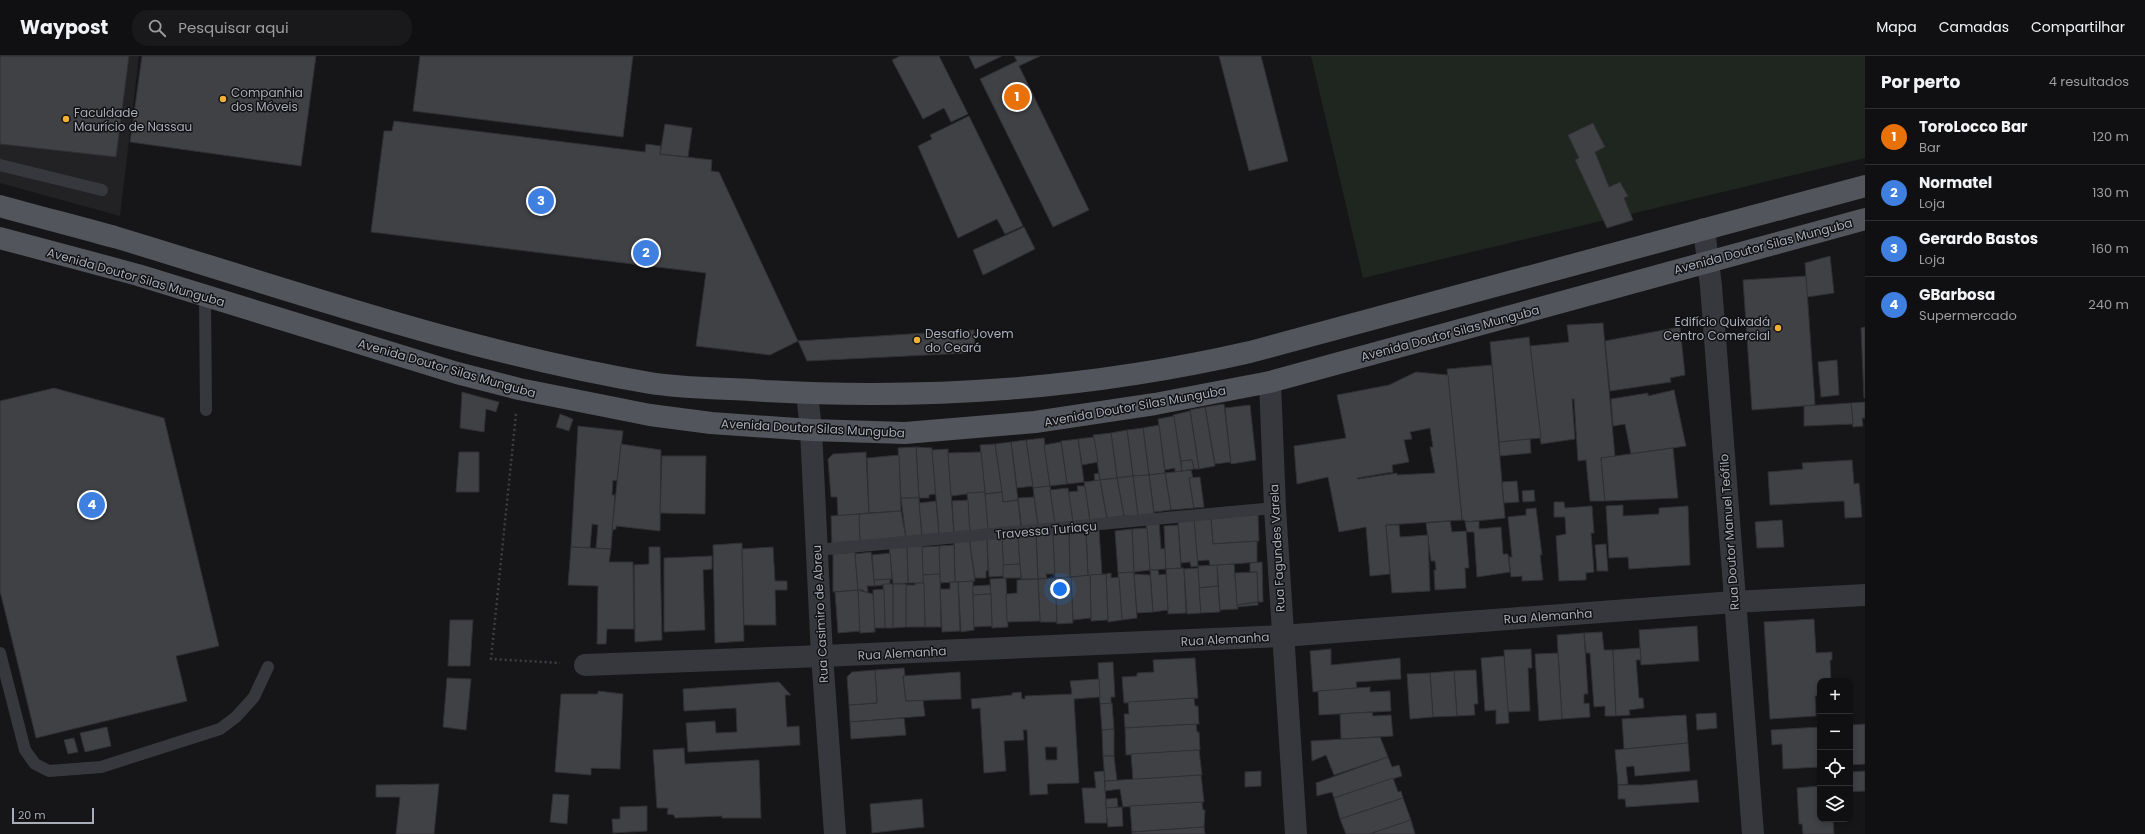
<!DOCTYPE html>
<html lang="pt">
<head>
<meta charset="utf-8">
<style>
	body { margin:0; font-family:Poppins,sans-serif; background:#19191b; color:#f1f3f6 }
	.controls { position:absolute; right:12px; bottom:12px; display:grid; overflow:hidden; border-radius:8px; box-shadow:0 2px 6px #0003 }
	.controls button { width:36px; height:36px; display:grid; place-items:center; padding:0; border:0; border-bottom:1px solid #303032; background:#101012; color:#f1f3f6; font:20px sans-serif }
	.scale { position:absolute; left:12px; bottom:10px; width:82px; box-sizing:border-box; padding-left:4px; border:2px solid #a8adb8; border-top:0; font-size:11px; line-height:14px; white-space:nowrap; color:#a8adb8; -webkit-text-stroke:3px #111113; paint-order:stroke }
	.you { position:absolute; left:1060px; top:533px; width:14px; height:14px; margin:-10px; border:3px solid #fff; border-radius:50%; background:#1a73e8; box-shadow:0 0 0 6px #1a73e833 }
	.badge { display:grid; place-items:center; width:26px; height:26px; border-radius:50%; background:#db2777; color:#fff; font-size:13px; font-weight:700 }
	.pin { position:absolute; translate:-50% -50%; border:2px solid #fff; box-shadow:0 1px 4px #0006 }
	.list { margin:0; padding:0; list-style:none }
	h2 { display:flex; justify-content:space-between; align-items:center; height:52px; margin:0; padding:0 16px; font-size:17px }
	h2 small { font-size:13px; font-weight:400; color:#9c9d9f }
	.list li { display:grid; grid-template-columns:26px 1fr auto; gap:12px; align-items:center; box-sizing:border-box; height:56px; padding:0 16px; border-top:1px solid #303032 }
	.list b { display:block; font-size:15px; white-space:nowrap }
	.list p { margin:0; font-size:13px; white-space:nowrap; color:#9c9d9f }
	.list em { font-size:13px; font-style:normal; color:#9c9d9f }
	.icon { flex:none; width:22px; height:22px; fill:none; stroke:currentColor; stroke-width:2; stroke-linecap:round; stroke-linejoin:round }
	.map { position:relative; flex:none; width:1865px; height:778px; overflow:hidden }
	header { display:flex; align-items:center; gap:24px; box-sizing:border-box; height:56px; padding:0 20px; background:#101012; border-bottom:1px solid #303032 }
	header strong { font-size:19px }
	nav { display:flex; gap:22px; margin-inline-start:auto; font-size:14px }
	.search { width:280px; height:36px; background:#19191b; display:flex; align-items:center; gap:10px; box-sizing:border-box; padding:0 14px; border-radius:16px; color:#9c9d9f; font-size:15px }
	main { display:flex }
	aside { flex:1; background:#101012 }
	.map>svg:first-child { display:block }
	.built { fill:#222225 }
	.green { fill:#1e261f }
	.building { fill:#404145; stroke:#303034; fill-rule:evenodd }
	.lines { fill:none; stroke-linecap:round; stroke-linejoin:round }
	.path { stroke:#3d3f44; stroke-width:2.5; stroke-dasharray:2 3; stroke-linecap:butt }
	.service { stroke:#37383d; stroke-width:12 }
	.minor { stroke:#37383d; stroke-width:22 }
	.primary { stroke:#53555c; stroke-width:22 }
	.poi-dot { fill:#f2b134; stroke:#111113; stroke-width:1.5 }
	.labels { text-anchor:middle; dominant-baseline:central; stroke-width:3; stroke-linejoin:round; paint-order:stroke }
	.poi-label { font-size:12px; fill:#a8adb8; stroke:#111113; text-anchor:start }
	.street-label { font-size:12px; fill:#a8adb8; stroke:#111113 }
</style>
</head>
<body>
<header>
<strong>Waypost</strong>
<div class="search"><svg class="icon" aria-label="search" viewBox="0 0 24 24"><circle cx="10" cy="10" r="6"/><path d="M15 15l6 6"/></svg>Pesquisar aqui</div>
<nav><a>Mapa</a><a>Camadas</a><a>Compartilhar</a></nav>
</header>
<main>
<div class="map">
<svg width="1865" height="778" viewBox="0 0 1865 778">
	<rect width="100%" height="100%" fill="#161618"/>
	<polygon class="built" points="0,0 139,0 120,160 0,127"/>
	<polygon class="green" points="1311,0 1865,0 1865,102 1363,222"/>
	<g class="building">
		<polygon points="0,0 129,0 116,101 0,88"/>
		<polygon points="142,0 316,0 301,110 130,86"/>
		<polygon points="420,0 633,0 623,81 413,55"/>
		<polygon points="900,0 939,0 968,58 951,66 944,52 923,63 892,4"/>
		<polygon points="969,0 1002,0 975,13"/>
		<polygon points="1014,0 1040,0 1019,10 1089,154 1053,171 980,23 1017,5"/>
		<polygon points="1219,0 1261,0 1288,105 1249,115"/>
		<polygon points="969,60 1023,170 1005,178 997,163 958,182 918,90 932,83 930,79"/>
		<polygon points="394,65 645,96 646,88 661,90 660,98 712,104 711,115 719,116 798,285 770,299 696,290 706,217 371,176 384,75 392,75"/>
		<polygon points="1593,67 1605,91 1595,96 1609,131 1620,126 1628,140 1624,142 1633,164 1607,172 1575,104 1579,102 1568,79"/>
		<polygon points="665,68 692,72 688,101 660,98"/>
		<polygon points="1024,171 1035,193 983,219 973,194"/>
		<polygon points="1830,200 1834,237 1807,241 1805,207"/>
		<polygon points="1806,220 1815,349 1752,354 1743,224"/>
		<polygon points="1603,267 1615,401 1601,402 1605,445 1590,445 1586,404 1578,405 1574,343 1572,343 1575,383 1541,388 1530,290 1569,286 1567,269"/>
		<polygon points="1680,271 1685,319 1670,322 1671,326 1610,335 1605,285"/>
		<polygon points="1865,271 1865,342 1864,342 1861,272"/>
		<polygon points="974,274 975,292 968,297 807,305 798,285"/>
		<polygon points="1529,281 1541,382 1499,386 1490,286"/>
		<polygon points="1837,304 1839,339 1821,341 1818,306"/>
		<polygon points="1492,309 1505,462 1465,466 1465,464 1462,464 1447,313"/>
		<path d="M1416 316 1448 319 1462 464 1386 469 1390 518 1370 520 1366 471 1339 476 1328 421 1297 428 1294 390 1346 382 1337 339 1389 329ZM1430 372 1433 391H1430L1435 417 1397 419V417L1358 423 1357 422 1393 416 1392 409 1409 406 1404 384 1412 383 1410 376Z"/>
		<polygon points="54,332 164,362 219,590 176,600 187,645 36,682 0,535 0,345"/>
		<polygon points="1674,334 1686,390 1631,398 1625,368 1613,370 1611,343 1648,337 1648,340"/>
		<polygon points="462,336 499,346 496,356 486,353 484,376 460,372"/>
		<polygon points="1865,346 1865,362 1862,362 1863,370 1853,371 1851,347"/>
		<polygon points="1851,347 1853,368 1804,370 1804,350"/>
		<polygon points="1224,348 1231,406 1215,408 1205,351"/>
		<polygon points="1250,349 1256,404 1231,408 1225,352"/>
		<polygon points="1205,351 1215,410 1199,413 1190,354"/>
		<polygon points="1190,355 1199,413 1194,413 1192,404 1181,405 1173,359"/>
		<polygon points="560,358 573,363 569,375 556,371"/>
		<polygon points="1174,360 1182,415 1175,416 1175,412 1165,414 1158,363"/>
		<polygon points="1159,369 1165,417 1149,419 1143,372"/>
		<polygon points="578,370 623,375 617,425 613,424 612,439 615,439 611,493 596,492 598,469 592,468 590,492 571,491"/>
		<polygon points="1143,372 1149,419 1133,420 1127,374"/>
		<polygon points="1127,374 1133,420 1117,422 1111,377"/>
		<polygon points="1111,377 1117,422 1100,424 1093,379"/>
		<polygon points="1094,381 1098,406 1082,409 1078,383"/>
		<polygon points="1044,382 1050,430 1033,432 1026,384"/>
		<polygon points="1078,383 1084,426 1067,428 1061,385"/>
		<polygon points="1530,383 1531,397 1500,400 1499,386"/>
		<polygon points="1026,384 1033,430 1017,432 1011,386"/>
		<polygon points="1011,386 1018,444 1003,446 995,388"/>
		<polygon points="1061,386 1067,428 1050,430 1044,389"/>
		<polygon points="621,388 661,394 660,475 616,470 616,473 612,474"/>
		<polygon points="995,388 1002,436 985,438 980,389"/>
		<polygon points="916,391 932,392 936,438 929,439 929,442 919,442"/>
		<polygon points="916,391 919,442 901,442 898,392"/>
		<polygon points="1673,392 1678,442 1605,445 1601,402"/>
		<polygon points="948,393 954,478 939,478 932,394"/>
		<polygon points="459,396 479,396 479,436 456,436"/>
		<polygon points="866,396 869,457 838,460 837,441 831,441 828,403 833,398"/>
		<polygon points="981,396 985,436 951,440 948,397"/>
		<polygon points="899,399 901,455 869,457 867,402"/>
		<polygon points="662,400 706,400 705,458 660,457"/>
		<polygon points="1192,404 1194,413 1182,415 1181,405"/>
		<polygon points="1852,404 1854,428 1859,427 1862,461 1845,462 1844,445 1770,449 1768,416 1803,413 1802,407"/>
		<polygon points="1191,414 1193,422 1189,422 1194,452 1171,454 1165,417"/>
		<polygon points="1099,417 1100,424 1095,425 1094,418"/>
		<polygon points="1165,417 1171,454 1154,456 1149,419"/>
		<polygon points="1149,419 1154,458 1138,461 1133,420"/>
		<polygon points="1133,420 1138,460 1124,460 1117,422"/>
		<polygon points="1200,421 1204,451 1194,452 1189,422"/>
		<polygon points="1117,422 1124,460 1107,462 1100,424"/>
		<polygon points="1100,424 1107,463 1090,466 1084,426"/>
		<polygon points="1517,425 1519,446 1504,447 1502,426"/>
		<polygon points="1050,430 1055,468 1038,470 1033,432"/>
		<polygon points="1077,430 1085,430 1090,466 1073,466 1068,436 1078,435"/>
		<polygon points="1068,432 1073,466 1055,468 1050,434"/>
		<polygon points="1534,434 1535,445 1523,446 1522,435"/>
		<polygon points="985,436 989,477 970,478 967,437"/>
		<polygon points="1002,436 1003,446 1018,444 1021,471 988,473 985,438"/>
		<polygon points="1034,441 1038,470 1022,475 1018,442"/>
		<polygon points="901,442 919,442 922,482 906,483"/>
		<polygon points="968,444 970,478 954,478 952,445"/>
		<polygon points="936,445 939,478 922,479 919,447"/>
		<polygon points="1554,446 1564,446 1565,452 1592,450 1594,477 1591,477 1594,516 1586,517 1586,524 1559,525 1556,480 1566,478 1565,461 1554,461"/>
		<polygon points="1623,449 1623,460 1659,458 1659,452 1688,450 1690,509 1629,513 1628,501 1609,502 1606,450"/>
		<polygon points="1536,452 1542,499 1540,499 1543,524 1522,525 1522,520 1511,521 1509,501 1512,501 1508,461 1526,459 1526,453"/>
		<polygon points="901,455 906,482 860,487 859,458"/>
		<polygon points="859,458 860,487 832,490 831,460"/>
		<polygon points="1258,458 1259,485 1213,488 1211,462"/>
		<polygon points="1194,463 1211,463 1213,488 1257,485 1257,506 1210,510 1209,504 1197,505"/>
		<polygon points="1194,463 1198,510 1191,511 1190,506 1181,507 1178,465"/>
		<polygon points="1782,464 1784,491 1757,492 1755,466"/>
		<polygon points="1450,465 1452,476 1466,475 1469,512 1465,512 1466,532 1435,534 1434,514 1436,514 1435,505 1431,505 1426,467"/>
		<polygon points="1479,465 1479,473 1501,471 1503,498 1508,498 1510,516 1477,521 1474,476 1467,476 1465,466"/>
		<polygon points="1159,466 1161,493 1165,492 1166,513 1150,514 1146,467"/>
		<polygon points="1178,469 1181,512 1166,513 1164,470"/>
		<polygon points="1386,469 1399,469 1400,481 1428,479 1430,535 1392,537"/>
		<polygon points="1147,472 1150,514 1134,516 1132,473"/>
		<polygon points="1132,473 1134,516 1118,517 1115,475"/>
		<polygon points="1099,474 1102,518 1088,520 1086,475"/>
		<polygon points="1053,475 1055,518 1046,518 1047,522 1038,523 1036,477"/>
		<polygon points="1086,477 1088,520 1070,521 1069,478"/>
		<polygon points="1069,478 1070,521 1055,522 1053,479"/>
		<polygon points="1018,479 1020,508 1003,509 1002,481"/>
		<polygon points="1036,480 1038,523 1021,523 1018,481"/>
		<polygon points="987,481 988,514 986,515 986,522 975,522 969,482"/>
		<polygon points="1002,481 1004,520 989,521 987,482"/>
		<polygon points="969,482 975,525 955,526 954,483"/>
		<polygon points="742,487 744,585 715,587 713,489"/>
		<polygon points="922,487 924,527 908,527 907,488"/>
		<polygon points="1606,488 1608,515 1597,515 1595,489"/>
		<polygon points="954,489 955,526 940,527 939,490"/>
		<polygon points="907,490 908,527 893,528 889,491"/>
		<polygon points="939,490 940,518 923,519 922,491"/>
		<polygon points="571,491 611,493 609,506 633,506 634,573 607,573 606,588 597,588 598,530 568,529"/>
		<polygon points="649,491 660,491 662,584 635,586 634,509 649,508"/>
		<polygon points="773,491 775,525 787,525 787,534 775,534 776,569 744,569 742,493"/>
		<polygon points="855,496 858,534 833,536 833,498"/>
		<polygon points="871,496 875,530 867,530 868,536 864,536 863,534 858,534 855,498"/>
		<polygon points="890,497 892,523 874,524 872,499"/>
		<polygon points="712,500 712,513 703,514 705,574 664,576 664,502"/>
		<polygon points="1262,506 1263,546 1258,546 1257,516 1250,516 1250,507"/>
		<polygon points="1020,508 1021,522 1003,522 1003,509"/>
		<polygon points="1234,508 1238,553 1220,554 1217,509"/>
		<polygon points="1217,509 1218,530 1199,532 1198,510"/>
		<polygon points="1184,512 1186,557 1168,558 1166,513"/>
		<polygon points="1198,512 1201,557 1187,558 1184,513"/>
		<polygon points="1150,514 1158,514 1159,519 1166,518 1168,554 1153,556"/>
		<polygon points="1134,516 1137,562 1122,564 1118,517"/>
		<polygon points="1257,516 1258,546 1237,549 1235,517"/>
		<polygon points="1111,517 1111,522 1119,521 1122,564 1108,566 1106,518"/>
		<polygon points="940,518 941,571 925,571 923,519"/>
		<polygon points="1106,518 1108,564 1091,565 1090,519"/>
		<polygon points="1134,518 1150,519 1153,556 1137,557"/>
		<polygon points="1090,519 1091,562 1073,564 1071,521"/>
		<polygon points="1071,521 1073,567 1057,568 1055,522"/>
		<polygon points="1006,522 1008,571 992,572 990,523"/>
		<polygon points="1055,522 1057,566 1040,566 1038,523"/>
		<polygon points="890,523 890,528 875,530 874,524"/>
		<polygon points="1038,523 1040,565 1007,566 1006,538 1017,537 1017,524"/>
		<polygon points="973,525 974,574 961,576 958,526"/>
		<polygon points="950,526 958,526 960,575 942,576 940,533 950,533"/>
		<polygon points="915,527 924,527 925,571 906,571 906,529 915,529"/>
		<polygon points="883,528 893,528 893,572 885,572"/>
		<polygon points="893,528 906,528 906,571 893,572"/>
		<polygon points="990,529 991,538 973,539 973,530"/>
		<polygon points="1218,530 1220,556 1201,557 1199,532"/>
		<polygon points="884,533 885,572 874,572 873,534"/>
		<polygon points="858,534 861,575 838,577 835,536"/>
		<polygon points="858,534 873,538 875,576 860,577"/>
		<polygon points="991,538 992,570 974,571 973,539"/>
		<polygon points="1258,546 1258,549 1237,551 1237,549"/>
		<polygon points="1814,563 1816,597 1832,596 1832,604 1830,604 1831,625 1820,625 1820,639 1815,640 1816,660 1770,663 1764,566"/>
		<polygon points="450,564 473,564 470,610 448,610"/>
		<polygon points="1697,570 1699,605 1641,609 1639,574"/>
		<polygon points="1602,576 1604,594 1613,594 1616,660 1605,660 1605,650 1594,651 1590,597 1586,597 1584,577"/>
		<polygon points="1584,577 1588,638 1584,638 1584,648 1589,647 1590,661 1562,663 1557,579"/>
		<polygon points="1640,592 1641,604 1636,604 1639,642 1643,642 1644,652 1629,654 1630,659 1616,660 1613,594"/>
		<polygon points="1331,593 1331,609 1400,602 1401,623 1356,626 1357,632 1313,636 1310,595"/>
		<polygon points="1531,593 1532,612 1528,612 1530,655 1507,656 1504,594"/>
		<polygon points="1558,597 1562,663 1539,665 1535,598"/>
		<polygon points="1504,600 1509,667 1496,668 1496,654 1485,655 1481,602"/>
		<polygon points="1195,602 1198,642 1124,647 1122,621 1137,620 1137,617 1154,616 1153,604"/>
		<polygon points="1113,606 1115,641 1111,641 1111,648 1100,648 1098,607"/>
		<polygon points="904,612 905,620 903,620 906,645 923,644 925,660 850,666 849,649 877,647 875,614"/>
		<polygon points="875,614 877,647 849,649 847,621 852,616"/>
		<polygon points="1476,614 1478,648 1474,648 1475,659 1457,660 1454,615"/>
		<polygon points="1454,615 1457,660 1433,661 1430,617"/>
		<polygon points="960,616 961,643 906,645 903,620"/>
		<polygon points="1430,617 1433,661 1410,663 1407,618"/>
		<polygon points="447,622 471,623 466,674 443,671"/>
		<path d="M1099 623 1100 641 1074 643 1079 727 1047 728 1048 738 1030 739 1027 674H1023L1024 684 1004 685 1006 715 984 717 980 652 972 653 971 643 1012 639V637L1021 636 1022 643H1025V640L1072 638 1070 625ZM1045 691H1057V704H1046Z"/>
		<polygon points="779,626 791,639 785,639 787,671 799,670 800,689 688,696 686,667 715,665 716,677 737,676 736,652 684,655 683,633"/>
		<polygon points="1370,631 1370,636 1390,635 1391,655 1319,659 1318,635"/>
		<polygon points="598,635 623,638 620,713 591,712 591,719 555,716 561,638 598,638"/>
		<polygon points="1194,642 1195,650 1198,650 1199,668 1125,672 1124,658 1129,658 1128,646"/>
		<polygon points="1112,647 1114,673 1102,674 1100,648"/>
		<polygon points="1372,656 1373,660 1391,659 1393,680 1341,683 1340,658"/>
		<polygon points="1716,657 1717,672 1697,674 1696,658"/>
		<polygon points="1686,659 1688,687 1624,693 1622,663"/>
		<polygon points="904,662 906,679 851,683 850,666"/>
		<polygon points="1196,668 1197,676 1199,676 1200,694 1126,699 1125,672"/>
		<polygon points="1865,668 1865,708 1850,709 1850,669"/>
		<polygon points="107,671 111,690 85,696 80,677"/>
		<polygon points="1820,671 1820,711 1783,713 1782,688 1772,689 1771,674"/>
		<polygon points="1114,673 1114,700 1103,700 1102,674"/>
		<polygon points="1380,681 1388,701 1334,719 1326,699 1312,705 1311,685"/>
		<polygon points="74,682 78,696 68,698 64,684"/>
		<polygon points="1688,687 1690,715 1635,720 1634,710 1626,711 1628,728 1618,729 1615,694"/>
		<polygon points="684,692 685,708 759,704 761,762 722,762 722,760 675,762 674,759 667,758 668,752 657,752 653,694"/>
		<polygon points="1199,694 1202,719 1133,724 1131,698"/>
		<polygon points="1103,700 1114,700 1117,725 1105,725"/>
		<polygon points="1388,701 1392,711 1399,709 1402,720 1334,742 1332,736 1317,740 1316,727"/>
		<polygon points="1104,715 1107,767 1085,767 1082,732 1096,732 1094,716"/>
		<polygon points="1261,715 1261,730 1245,731 1245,716"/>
		<polygon points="1865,715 1865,735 1850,736 1850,716"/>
		<polygon points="1201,719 1204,746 1123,751 1120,733 1105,735 1105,725"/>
		<polygon points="1393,722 1398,736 1401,735 1403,742 1340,763 1334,742"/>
		<polygon points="1697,724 1699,746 1626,751 1625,743 1618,743 1618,729 1642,729"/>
		<polygon points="439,728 434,778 396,778 400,741 376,741 376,729"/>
		<polygon points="1820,730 1820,763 1833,763 1834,778 1803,778 1802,768 1799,768 1797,732"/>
		<polygon points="553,738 569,739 567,768 550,766"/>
		<polygon points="1117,742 1118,751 1106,752 1106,743"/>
		<polygon points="1403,742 1411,764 1369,778 1346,778 1340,763"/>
		<polygon points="922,743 924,771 872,777 870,748"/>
		<polygon points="1202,746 1203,754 1205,754 1204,771 1132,776 1130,750"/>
		<polygon points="647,750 647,775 613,777 612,763 620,763 620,751"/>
		<polygon points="1122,751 1123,770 1108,771 1106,752"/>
		<polygon points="1411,764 1415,778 1369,778"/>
		<polygon points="1204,771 1205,778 1132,778 1132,776"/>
	</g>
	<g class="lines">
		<polyline class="path" points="516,358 491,603 560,607"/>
		<g class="service">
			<polyline points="0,109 102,134"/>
			<polyline points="205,241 206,354"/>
			<polyline points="817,494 1275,452"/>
			<polyline points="0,597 25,694 35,708 49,715 101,711 220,673 236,661 254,641 268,611"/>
		</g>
		<g class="minor">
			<polyline points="1704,173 1711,230 1753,778"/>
			<polyline points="1270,326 1275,452 1296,778"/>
			<polyline points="807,337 811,374 822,600 835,778"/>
			<polyline points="585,609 822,600 1282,580 1734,546 1865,539"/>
		</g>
		<g class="primary">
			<path d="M0 150C39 161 79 171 118 182 294 235 468 296 650 327 688 333 727 332 765 335 931 344 1088 333 1250 296L1865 130"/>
			<polyline points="0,182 138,219 457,317 519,333 650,359 711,367 811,374 905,377 1035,366 1155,348 1270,326 1865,163"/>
		</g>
	</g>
	<g class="poi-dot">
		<circle cx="223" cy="43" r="4"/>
		<circle cx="66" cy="63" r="4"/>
		<circle cx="1778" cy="272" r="4"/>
		<circle cx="917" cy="284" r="4"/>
	</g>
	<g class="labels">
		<g class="poi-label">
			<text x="231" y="36">Companhia<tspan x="231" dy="14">dos Móveis</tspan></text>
			<text x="74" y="56">Faculdade<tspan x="74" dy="14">Maurício de Nassau</tspan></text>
			<text x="1770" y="265" text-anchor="end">Edifício Quixadá<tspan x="1770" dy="14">Centro Comercial</tspan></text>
			<text x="925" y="277">Desafio Jovem<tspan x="925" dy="14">do Ceará</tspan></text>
		</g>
		<g class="street-label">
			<text transform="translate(1763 190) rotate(-15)">Avenida Doutor Silas Munguba</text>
			<text transform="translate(136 221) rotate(16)">Avenida Doutor Silas Munguba</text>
			<text transform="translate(1450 277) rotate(-15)">Avenida Doutor Silas Munguba</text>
			<text transform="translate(447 312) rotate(16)">Avenida Doutor Silas Munguba</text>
			<text transform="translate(1135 350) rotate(-10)">Avenida Doutor Silas Munguba</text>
			<text transform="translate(813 372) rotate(3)">Avenida Doutor Silas Munguba</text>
			<text transform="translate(1046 474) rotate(-5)">Travessa Turiaçu</text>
			<text transform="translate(1729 476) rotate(-94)">Rua Doutor Manuel Teófilo</text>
			<text transform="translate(1277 492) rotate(-93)">Rua Fagundes Varela</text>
			<text transform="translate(820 558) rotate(-93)">Rua Casimiro de Abreu</text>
			<text transform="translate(1548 560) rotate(-4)">Rua Alemanha</text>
			<text transform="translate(1225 583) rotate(-3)">Rua Alemanha</text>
			<text transform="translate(902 597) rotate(-3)">Rua Alemanha</text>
		</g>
	</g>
</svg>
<div class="controls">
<button>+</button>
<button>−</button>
<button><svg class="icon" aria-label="locate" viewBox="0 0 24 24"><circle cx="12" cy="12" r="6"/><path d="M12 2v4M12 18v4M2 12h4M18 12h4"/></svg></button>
<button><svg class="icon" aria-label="layers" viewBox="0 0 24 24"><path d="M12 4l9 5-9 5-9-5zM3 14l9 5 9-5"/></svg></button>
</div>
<div class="scale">20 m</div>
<div class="you"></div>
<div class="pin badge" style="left:1017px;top:41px;background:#e8710a">1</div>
<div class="pin badge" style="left:646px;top:197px;background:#3f7fe0">2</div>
<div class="pin badge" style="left:541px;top:145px;background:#3f7fe0">3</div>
<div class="pin badge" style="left:92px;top:449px;background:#3f7fe0">4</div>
</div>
<aside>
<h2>Por perto<small>4 resultados</small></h2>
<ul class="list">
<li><span class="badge" style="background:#e8710a">1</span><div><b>ToroLocco Bar</b><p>Bar</p></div><em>120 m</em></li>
<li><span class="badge" style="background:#3f7fe0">2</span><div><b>Normatel</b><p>Loja</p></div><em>130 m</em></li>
<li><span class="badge" style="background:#3f7fe0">3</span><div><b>Gerardo Bastos</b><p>Loja</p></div><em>160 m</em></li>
<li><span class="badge" style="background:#3f7fe0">4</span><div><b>GBarbosa</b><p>Supermercado</p></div><em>240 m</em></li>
</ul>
</aside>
</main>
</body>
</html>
